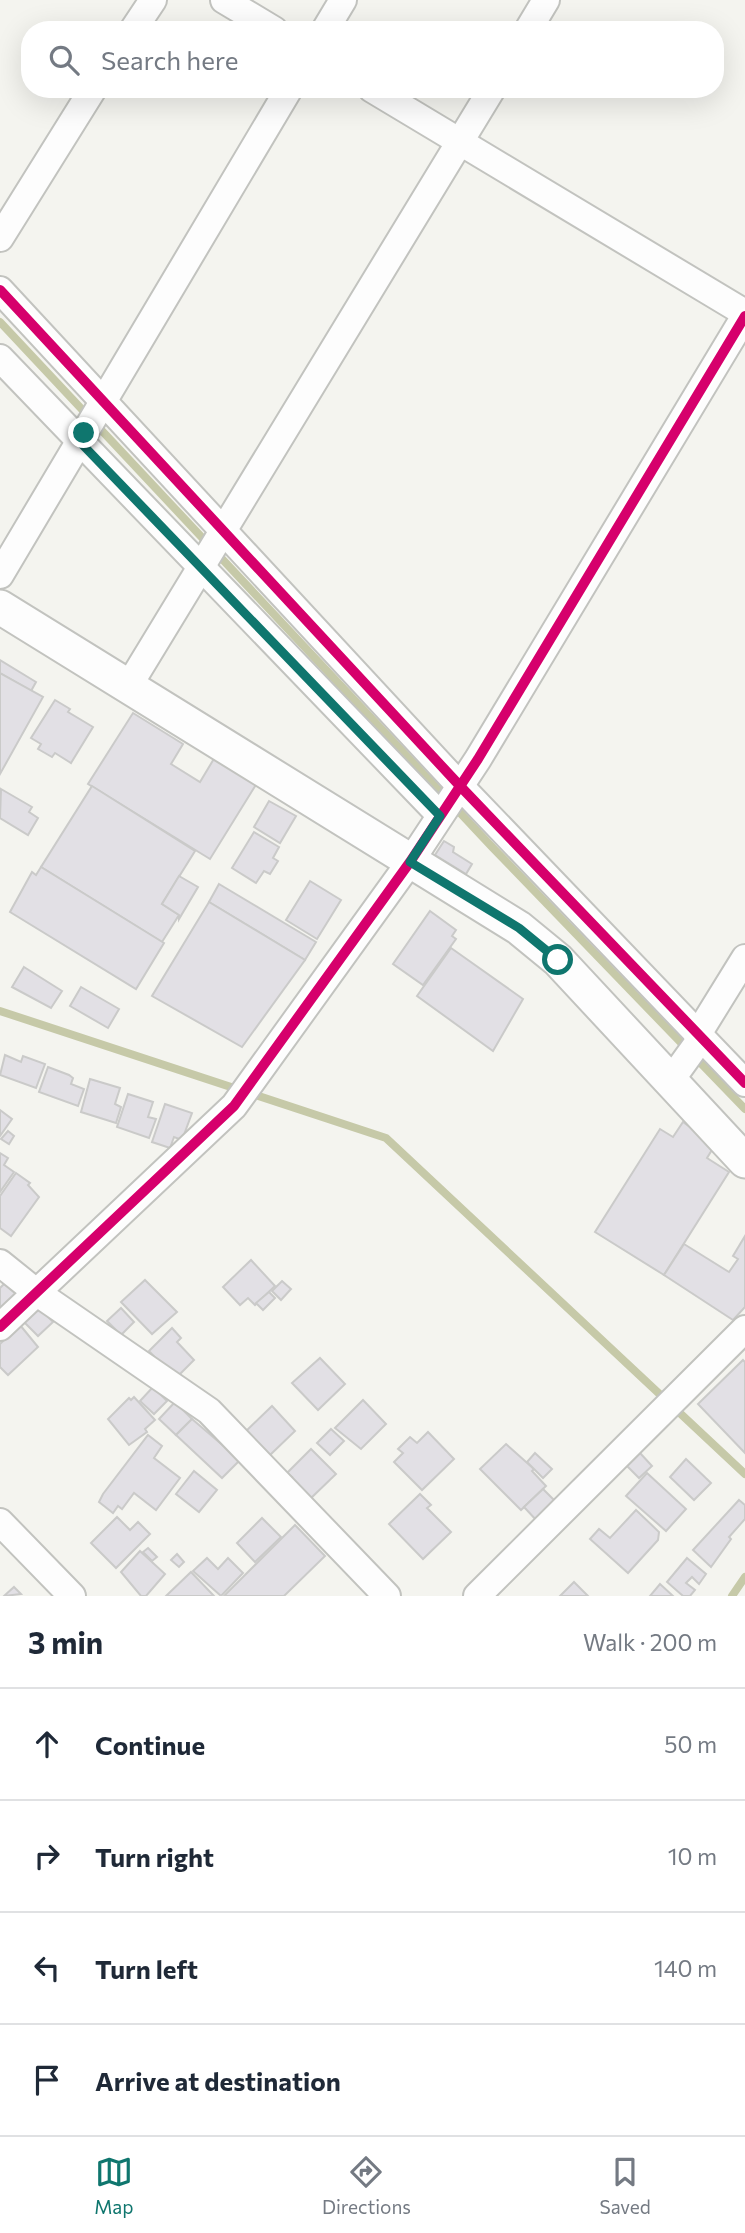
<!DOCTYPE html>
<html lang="en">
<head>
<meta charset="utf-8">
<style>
	body { margin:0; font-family:Commissioner,sans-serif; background:#f6f6f7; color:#1f2937 }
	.stop { position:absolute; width:21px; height:21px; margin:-16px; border:5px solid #0f766e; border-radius:50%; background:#fff }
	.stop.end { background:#0f766e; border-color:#fff; box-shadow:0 2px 7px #0008 }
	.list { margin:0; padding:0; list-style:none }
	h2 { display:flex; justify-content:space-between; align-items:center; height:91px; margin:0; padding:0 28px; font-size:30px }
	h2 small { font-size:23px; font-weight:400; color:#747a83 }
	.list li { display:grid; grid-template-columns:46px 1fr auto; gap:21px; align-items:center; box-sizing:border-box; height:112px; padding:0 28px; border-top:2px solid #e0e1e3 }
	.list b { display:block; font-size:26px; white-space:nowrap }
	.list em { font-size:23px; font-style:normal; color:#747a83 }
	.icon { flex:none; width:38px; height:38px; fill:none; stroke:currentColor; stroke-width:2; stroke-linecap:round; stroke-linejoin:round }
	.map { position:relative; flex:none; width:745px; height:1596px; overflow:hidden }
	.search { position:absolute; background:#fff; box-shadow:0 7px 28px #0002; left:21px; right:21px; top:21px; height:77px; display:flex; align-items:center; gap:18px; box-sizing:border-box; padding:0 24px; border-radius:28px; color:#747a83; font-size:26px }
	.sheet { height:539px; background:#fff }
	nav { display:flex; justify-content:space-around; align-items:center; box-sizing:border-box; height:98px; border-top:2px solid #e0e1e3; background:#fff; font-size:19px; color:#747a83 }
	nav a { display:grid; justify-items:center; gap:4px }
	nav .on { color:#0f766e }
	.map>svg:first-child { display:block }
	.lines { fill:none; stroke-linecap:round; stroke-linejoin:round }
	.stream { stroke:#c6c9a8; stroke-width:8 }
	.building { fill:#e2e0e5; stroke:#cacac9; stroke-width:2 }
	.minor-casing { stroke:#c2c3bf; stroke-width:30 }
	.tertiary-casing { stroke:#c2c3bf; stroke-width:37 }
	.minor { stroke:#fdfdfd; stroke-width:26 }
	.tertiary { stroke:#fdfdfd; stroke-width:33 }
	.cycleway-casing { stroke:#fff; stroke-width:15 }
	.cycleway { stroke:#d6006c; stroke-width:10 }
	.route { stroke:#0f766e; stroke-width:9 }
</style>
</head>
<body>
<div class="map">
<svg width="745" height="1596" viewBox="0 0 745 1596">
	<rect width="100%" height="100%" fill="#f4f4ef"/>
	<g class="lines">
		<g class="stream">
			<polyline points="0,322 493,848 745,1109"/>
			<polyline points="0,1011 386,1138 745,1474"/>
			<polyline points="732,1596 745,1577"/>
		</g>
	</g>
	<g class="building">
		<polygon points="0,660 36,682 31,691 0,673"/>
		<polygon points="0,673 43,697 0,774"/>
		<polygon points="55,700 70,709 68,712 93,727 71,763 55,753 52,757 38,749 41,744 31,738"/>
		<polygon points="133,713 183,744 171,764 200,782 215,757 257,783 210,859 88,784"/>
		<polygon points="92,786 195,851 162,904 179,915 162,942 41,867"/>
		<polygon points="1,789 32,807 29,812 38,818 28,835 0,818"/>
		<polygon points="269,801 296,816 280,843 254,827"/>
		<polygon points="254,832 279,847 273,858 278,861 270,874 264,871 256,883 232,868"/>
		<polygon points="444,841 454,847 453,852 472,864 466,874 435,855"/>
		<polygon points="41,867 164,943 136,989 10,912 32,872 36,875"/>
		<polygon points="179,876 198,887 179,919 179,915 162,904"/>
		<polygon points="310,881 341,900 317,939 286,920"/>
		<polygon points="219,884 316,942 305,960 209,902"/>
		<polygon points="209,902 305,960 242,1047 152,996"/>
		<polygon points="430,911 456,930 452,936 456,939 423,985 393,964"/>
		<polygon points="451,948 523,999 493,1051 417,996"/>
		<polygon points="24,967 62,991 51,1008 12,987"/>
		<polygon points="81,987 119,1009 108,1028 70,1006"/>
		<polygon points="5,1055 21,1062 23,1056 45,1064 36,1088 0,1075"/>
		<polygon points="48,1067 69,1075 73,1078 71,1084 84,1089 78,1106 39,1092"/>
		<polygon points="90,1079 120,1088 115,1104 121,1107 116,1123 81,1112"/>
		<polygon points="128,1094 153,1102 148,1117 156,1119 149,1138 117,1127"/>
		<polygon points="165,1104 192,1113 182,1140 174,1137 170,1148 152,1142"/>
		<polygon points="0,1110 12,1119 0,1136"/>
		<polygon points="683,1122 715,1145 707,1158 729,1172 664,1275 595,1232 660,1129 673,1137"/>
		<polygon points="8,1131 14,1136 9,1144 1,1139"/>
		<polygon points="0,1153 8,1158 4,1165 14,1172 0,1192"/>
		<polygon points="16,1173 30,1183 28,1185 39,1197 11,1236 0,1228 0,1196"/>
		<polygon points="745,1236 745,1307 733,1320 664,1275 684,1244 729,1272 738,1259 733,1256"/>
		<polygon points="251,1260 275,1286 255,1305 248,1298 240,1305 223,1287"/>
		<polygon points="145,1280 177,1312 152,1334 121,1302"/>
		<polygon points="282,1281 291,1289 281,1300 272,1291"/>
		<polygon points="5,1283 17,1295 0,1312 0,1288"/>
		<polygon points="269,1292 275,1298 263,1310 256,1303"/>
		<polygon points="39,1307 53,1322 38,1336 24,1322"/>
		<polygon points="121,1308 134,1322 121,1335 107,1321"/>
		<polygon points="20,1325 38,1347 8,1375 0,1367 0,1344"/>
		<polygon points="172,1328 181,1338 177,1342 194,1360 175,1379 149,1351"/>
		<polygon points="320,1358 345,1384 318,1410 292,1383"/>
		<polygon points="743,1360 745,1362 745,1453 698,1404"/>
		<polygon points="153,1387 167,1401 154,1414 140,1401"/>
		<polygon points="134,1397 155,1420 145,1429 147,1432 129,1445 108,1419 129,1398 131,1400"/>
		<polygon points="363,1400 386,1424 361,1449 335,1428"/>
		<polygon points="175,1402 192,1419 176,1435 159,1419"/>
		<polygon points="272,1406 295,1431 270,1455 265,1450 263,1453 244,1433"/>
		<polygon points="192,1419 240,1460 222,1478 176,1435"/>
		<polygon points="331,1429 344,1441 330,1455 317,1443"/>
		<polygon points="428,1432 454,1459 422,1490 394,1462 403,1453 398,1449 410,1437 417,1443"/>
		<polygon points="148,1435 162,1446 154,1458 180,1478 156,1510 134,1493 122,1509 118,1506 113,1513 99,1502 103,1494"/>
		<polygon points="506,1444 534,1469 532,1471 546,1486 521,1510 480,1469"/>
		<polygon points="311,1449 336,1474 309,1500 289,1480 292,1477 287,1473"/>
		<polygon points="535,1453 552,1469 543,1478 527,1462"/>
		<polygon points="640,1453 652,1466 639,1478 627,1466"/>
		<polygon points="686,1459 711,1483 694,1500 670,1477"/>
		<polygon points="194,1471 217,1490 199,1512 176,1494"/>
		<polygon points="647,1473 686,1509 666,1531 626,1496"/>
		<polygon points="543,1489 557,1503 538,1522 524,1507"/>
		<polygon points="420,1494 431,1505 427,1508 451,1532 423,1559 389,1524"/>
		<polygon points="739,1500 745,1505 745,1519 729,1537 731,1539 711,1567 693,1550"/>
		<polygon points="636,1510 659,1532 658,1540 628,1573 590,1539 599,1529 610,1538"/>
		<polygon points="117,1517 130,1530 138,1522 150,1534 116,1568 91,1543"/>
		<polygon points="262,1518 281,1537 255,1562 237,1543"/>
		<polygon points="295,1525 325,1556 284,1596 224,1596"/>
		<polygon points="148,1548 157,1557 152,1561 143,1552"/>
		<polygon points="140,1551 165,1574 146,1596 141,1596 121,1572"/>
		<polygon points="177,1554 184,1562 179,1567 171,1560"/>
		<polygon points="207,1558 218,1569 228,1558 243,1573 221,1596 193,1571"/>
		<polygon points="687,1558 706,1574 699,1584 692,1577 686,1583 695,1590 690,1596 683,1596 667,1582"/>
		<polygon points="191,1572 214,1596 166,1596"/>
		<polygon points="574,1582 588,1596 560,1596"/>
		<polygon points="660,1584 673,1596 650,1596"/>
		<polygon points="14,1587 21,1594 4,1596"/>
	</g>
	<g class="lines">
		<g class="minor-casing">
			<g id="minor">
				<polyline points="224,0 274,30"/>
				<polyline points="133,30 153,0"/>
				<polyline points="325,30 343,0"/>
				<polyline points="528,30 546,0"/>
				<polyline points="372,89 745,313"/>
				<polyline points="0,238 93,89"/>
				<polyline points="0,290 460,786 745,1083"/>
				<polyline points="0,358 440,815"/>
				<polyline points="0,575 289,89"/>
				<polyline points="128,687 492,89"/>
				<polyline points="671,1080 697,1044 698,1034 745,958"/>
				<polyline points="0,1263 36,1292 209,1411 387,1596"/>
				<polyline points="0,1327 234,1106 410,862 478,759 745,316"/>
				<polyline points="0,1522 72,1596"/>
				<polyline points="477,1596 745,1329"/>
			</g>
		</g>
		<g class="tertiary-casing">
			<polyline id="tertiary" points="0,607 519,928 558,960 745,1161"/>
		</g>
		<use href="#minor" class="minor"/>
		<use href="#tertiary" class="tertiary"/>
		<g class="cycleway-casing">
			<g id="cycleway">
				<polyline points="0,290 460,786 745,1083"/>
				<polyline points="0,1327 234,1106 410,862 478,759 745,316"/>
			</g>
		</g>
		<use href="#cycleway" class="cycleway"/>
	</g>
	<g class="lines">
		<polyline class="route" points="84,433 79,441 440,816 410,862 519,928 558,960"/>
	</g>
</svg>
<div class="stop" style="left:558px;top:960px"></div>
<div class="stop end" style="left:84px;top:433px"></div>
<div class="search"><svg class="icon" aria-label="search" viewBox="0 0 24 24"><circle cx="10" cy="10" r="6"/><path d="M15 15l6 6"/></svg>Search here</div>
</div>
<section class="sheet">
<h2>3 min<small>Walk · 200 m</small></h2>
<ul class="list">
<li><svg class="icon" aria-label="ahead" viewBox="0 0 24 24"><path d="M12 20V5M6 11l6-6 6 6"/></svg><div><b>Continue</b></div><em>50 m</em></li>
<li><svg class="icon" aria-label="right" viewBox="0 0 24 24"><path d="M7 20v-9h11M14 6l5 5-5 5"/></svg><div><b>Turn right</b></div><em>10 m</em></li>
<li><svg class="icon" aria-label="left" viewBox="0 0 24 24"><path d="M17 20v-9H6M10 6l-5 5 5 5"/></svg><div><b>Turn left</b></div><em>140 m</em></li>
<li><svg class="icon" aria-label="arrive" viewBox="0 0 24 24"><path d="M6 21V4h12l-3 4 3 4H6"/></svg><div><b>Arrive at destination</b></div></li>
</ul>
</section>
<nav>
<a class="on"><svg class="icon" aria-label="map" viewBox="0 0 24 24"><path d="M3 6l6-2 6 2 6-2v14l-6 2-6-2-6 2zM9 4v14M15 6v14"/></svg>Map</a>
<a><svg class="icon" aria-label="directions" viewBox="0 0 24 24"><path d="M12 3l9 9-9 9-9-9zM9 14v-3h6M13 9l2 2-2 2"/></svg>Directions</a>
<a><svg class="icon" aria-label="saved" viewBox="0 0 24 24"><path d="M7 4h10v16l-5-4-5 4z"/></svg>Saved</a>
</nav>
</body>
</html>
